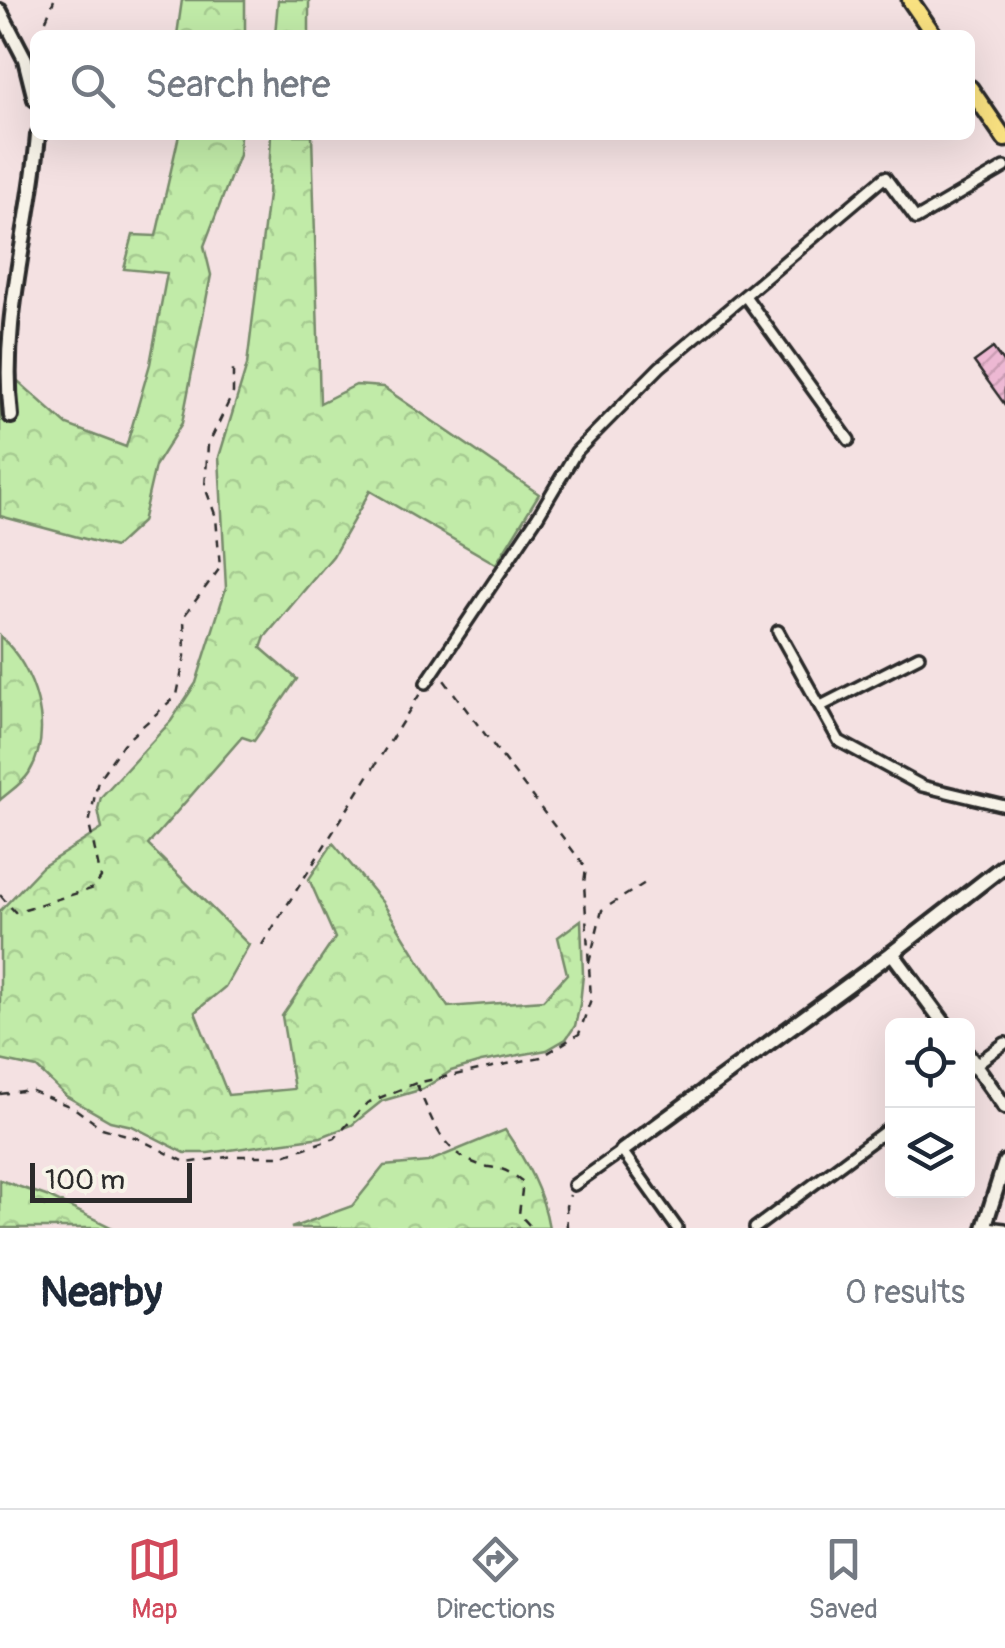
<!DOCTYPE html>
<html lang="en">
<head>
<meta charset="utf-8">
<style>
	body { margin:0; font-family:Pangolin,sans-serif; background:#f6f6f7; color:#1f2937 }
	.controls { position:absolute; right:30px; bottom:30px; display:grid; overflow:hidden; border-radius:15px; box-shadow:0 10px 40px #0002 }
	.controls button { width:90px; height:90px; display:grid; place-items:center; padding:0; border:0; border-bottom:2px solid #e0e1e3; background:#fff; color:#1f2937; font:50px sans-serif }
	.scale { position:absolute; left:30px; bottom:25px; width:162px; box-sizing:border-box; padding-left:10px; border:5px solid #2b2b2b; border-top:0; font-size:28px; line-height:35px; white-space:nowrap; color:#2b2b2b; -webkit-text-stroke:8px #f7f3e8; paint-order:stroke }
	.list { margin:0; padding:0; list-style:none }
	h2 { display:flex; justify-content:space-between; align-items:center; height:130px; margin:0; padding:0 40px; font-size:42px }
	h2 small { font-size:32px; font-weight:400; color:#747a83 }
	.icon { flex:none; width:55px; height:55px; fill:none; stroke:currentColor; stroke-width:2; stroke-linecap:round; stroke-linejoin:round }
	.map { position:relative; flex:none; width:1005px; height:1228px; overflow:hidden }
	.search { position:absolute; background:#fff; box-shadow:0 10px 40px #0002; left:30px; right:30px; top:30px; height:110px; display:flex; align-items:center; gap:25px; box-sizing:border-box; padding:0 35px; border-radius:15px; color:#747a83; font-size:38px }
	.sheet { height:280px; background:#fff }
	nav { display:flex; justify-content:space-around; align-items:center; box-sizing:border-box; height:140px; border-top:2px solid #e0e1e3; background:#fff; font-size:28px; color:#747a83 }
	nav a { display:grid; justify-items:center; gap:5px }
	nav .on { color:#d1495b }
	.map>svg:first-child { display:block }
	.forest { fill:url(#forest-crowns); stroke:#768b6a; stroke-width:2.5 }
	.building { fill:url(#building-hatch); stroke:#2b2b2b; stroke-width:2.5 }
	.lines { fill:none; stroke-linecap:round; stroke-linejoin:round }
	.lane-casing { stroke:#2b2b2b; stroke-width:12 }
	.street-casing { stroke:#2b2b2b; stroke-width:16 }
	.secondary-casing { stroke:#2b2b2b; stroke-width:20 }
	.primary-casing { stroke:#2b2b2b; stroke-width:21 }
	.path { stroke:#2b2b2b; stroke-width:2.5; stroke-dasharray:8 8; stroke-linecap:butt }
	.lane { stroke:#f7f3e8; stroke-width:5 }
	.street { stroke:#f7f3e8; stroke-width:9 }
	.secondary { stroke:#f7f3e8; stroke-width:12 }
	.primary { stroke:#f9e181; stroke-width:14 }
</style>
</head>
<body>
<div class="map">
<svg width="1005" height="1228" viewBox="0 0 1005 1228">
	<defs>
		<pattern id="forest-crowns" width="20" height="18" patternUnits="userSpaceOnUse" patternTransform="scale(2.5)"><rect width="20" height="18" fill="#c1eba8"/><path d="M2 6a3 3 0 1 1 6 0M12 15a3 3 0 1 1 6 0" fill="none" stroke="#a6ca91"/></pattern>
		<pattern id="building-hatch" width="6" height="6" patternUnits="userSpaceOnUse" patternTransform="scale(2.5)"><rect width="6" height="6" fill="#edb8d3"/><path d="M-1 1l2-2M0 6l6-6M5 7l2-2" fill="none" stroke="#cb9eb5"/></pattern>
	</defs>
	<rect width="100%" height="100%" fill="#f4e1e2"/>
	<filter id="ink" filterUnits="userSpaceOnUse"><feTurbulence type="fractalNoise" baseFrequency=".01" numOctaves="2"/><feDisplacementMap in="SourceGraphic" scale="20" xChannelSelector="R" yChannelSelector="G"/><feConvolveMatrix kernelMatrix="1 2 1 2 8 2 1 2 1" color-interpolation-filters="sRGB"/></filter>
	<g filter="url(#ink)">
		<g class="forest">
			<polygon points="182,0 245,0 245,35 177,35"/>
			<polygon points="278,0 309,0 309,35 275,35"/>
			<polygon points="179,135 240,135 239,155 204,246 211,275 182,423 155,466 142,522 115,547 0,516 0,372 18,381 67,425 126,447 150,364 167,273 124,269 133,235 156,236"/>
			<polygon points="271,135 312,135 320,403 356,385 383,387 539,494 496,564 370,491 333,556 265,637 261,648 297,679 254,741 242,737 148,845 249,945 225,987 195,1012 228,1095 294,1089 282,1016 335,938 309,879 333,843 383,903 448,1007 543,1000 567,974 558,937 581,920 583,975 580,1004 575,1026 566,1039 547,1050 481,1062 451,1071 423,1089 382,1101 352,1125 321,1137 208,1153 185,1153 132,1126 110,1121 66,1096 37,1068 0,1060 0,911 42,867 102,829 98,809 101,797 171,721 196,683 226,588 219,457 247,365 268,195"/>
			<path d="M0 636C35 668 55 730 29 773 23 783 9 792 0 800Z"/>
			<path d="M505 1130C526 1161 543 1191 549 1228H291L352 1206 384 1166 428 1162Z"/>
			<polygon points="0,1180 49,1197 113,1228 0,1228"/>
		</g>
		<polygon class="building" points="993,348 1005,365 1005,405 974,362"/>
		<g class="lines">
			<g class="lane-casing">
				<polyline id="lane" points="987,1225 1005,1227"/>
			</g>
			<g class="street-casing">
				<g id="street">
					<polyline points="745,296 849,440"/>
					<polyline points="778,631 839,741 922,786 1005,806"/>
					<polyline points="426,683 538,516 576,452 660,367 885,177 916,219 1005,167"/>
					<polyline points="821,706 919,656"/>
					<polyline points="968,1070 1005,1043"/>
					<polyline points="574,1185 622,1151 677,1228"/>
					<polyline points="755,1228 892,1126"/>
				</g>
			</g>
			<g class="secondary-casing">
				<g id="secondary">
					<polyline points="0,11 25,59 35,99"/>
					<path d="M11 416C0 320 30 230 38 135"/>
					<polyline points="892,953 946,1026"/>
					<polyline points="968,1055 1005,1107"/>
					<polyline points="622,1151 892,953 1005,865"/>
					<polyline points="984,1228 1005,1162"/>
				</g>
			</g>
			<g class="primary-casing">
				<g id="primary">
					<polyline points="910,0 934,35"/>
					<polyline points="970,88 1005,139"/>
				</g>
			</g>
			<g class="path">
				<polyline points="40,35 54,0"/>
				<polyline points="0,895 15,912 94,888 101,878 89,824 98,780 123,744 177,695 185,656 184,616 220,568 216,517 205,487 208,445 233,393 233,363"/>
				<polyline points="262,945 421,692"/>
				<polyline points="589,963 602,910 645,883"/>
				<path d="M417 1085C430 1114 439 1148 472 1162 495 1172 499 1162 523 1182L519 1214 532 1228"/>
				<polyline points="0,1094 30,1090 74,1108 102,1128 137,1138 187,1163 234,1156 281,1156 335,1138 367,1103 416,1083 541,1057 579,1034 591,999 584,883 586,868 441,676"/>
				<polyline points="567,1228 566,1206 570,1195"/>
			</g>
			<use href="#lane" class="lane"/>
			<use href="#street" class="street"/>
			<use href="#secondary" class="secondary"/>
			<use href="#primary" class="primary"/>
		</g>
	</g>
</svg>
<div class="controls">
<button><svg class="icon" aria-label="locate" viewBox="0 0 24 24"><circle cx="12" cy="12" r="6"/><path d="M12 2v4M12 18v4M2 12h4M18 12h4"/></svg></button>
<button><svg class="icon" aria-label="layers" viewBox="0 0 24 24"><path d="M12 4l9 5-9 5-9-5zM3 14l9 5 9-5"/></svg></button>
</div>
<div class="scale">100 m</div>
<div class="search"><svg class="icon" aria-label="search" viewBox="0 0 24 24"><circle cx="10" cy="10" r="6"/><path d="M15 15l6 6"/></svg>Search here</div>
</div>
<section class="sheet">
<h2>Nearby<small>0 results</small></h2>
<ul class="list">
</ul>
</section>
<nav>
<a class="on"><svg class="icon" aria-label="map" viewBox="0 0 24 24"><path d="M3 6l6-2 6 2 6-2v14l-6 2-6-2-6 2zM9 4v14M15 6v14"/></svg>Map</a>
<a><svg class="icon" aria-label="directions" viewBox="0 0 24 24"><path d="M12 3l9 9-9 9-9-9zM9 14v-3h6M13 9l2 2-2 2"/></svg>Directions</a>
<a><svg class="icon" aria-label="saved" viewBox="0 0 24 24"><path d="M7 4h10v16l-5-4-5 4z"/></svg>Saved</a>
</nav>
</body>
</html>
